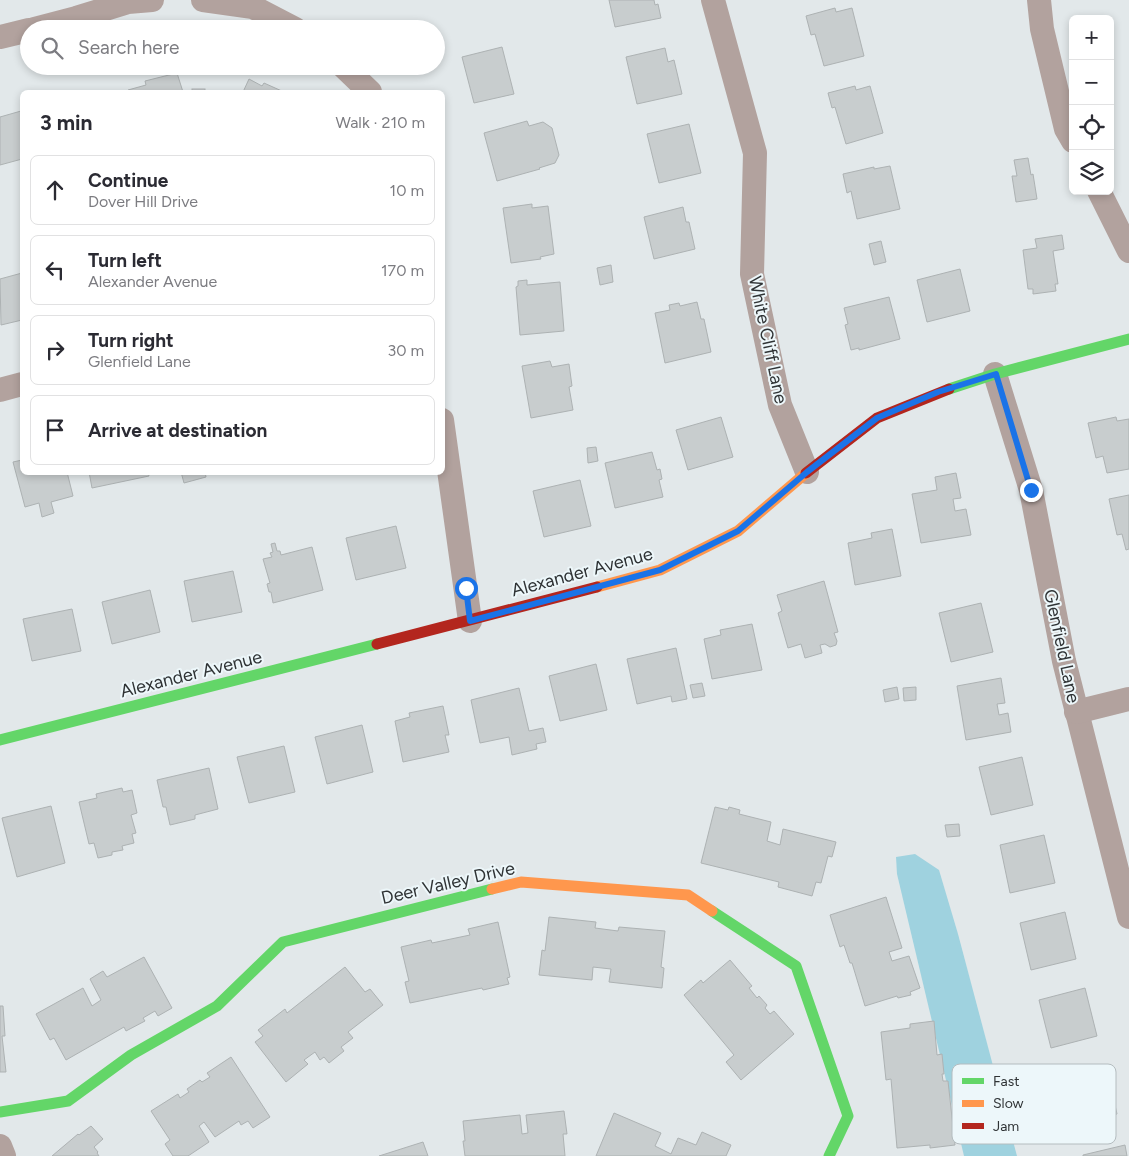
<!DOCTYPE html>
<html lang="en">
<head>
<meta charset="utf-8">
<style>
	body { margin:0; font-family:Figtree,sans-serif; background:#f7f7f7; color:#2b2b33 }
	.controls { position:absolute; right:15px; top:15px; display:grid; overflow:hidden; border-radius:8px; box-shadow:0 2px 8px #0003 }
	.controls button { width:45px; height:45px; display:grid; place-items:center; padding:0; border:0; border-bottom:1px solid #e1e1e2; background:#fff; color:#2b2b33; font:25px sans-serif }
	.stop { position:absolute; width:15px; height:15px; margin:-11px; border:4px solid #1a73e8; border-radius:50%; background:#fff }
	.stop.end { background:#1a73e8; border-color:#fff; box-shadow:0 1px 5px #0008 }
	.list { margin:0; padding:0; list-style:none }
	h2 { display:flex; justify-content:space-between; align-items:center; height:65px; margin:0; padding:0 20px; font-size:21px }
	h2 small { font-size:16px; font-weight:400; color:#7c7c81 }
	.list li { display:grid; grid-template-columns:32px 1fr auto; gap:15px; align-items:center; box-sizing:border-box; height:70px; margin:0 10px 10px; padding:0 10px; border:1px solid #e1e1e2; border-radius:8px }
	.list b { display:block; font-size:19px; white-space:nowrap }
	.list p { margin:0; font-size:16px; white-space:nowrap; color:#7c7c81 }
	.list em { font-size:16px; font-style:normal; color:#7c7c81 }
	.icon { flex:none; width:28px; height:28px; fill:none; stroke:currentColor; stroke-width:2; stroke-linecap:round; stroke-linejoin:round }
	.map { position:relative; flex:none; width:1129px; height:1156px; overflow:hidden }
	.search { position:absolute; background:#fff; box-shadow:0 2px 8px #0003; left:20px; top:20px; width:425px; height:55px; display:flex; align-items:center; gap:12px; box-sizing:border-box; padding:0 18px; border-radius:28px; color:#7c7c81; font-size:19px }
	.panel { position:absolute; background:#fff; box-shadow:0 2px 8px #0003; left:20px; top:90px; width:425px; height:385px; border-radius:8px }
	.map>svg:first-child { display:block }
	.forest { fill:#9fd2df }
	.building { fill:#c8cdce; stroke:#adb2b3 }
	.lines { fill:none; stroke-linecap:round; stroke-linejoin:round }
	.street { stroke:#b2a29e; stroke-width:24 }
	.fast { stroke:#63d668; stroke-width:11 }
	.slow { stroke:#ff974d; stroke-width:11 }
	.jam { stroke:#b3261e; stroke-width:11 }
	.route { stroke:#1a73e8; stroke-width:6 }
	.labels { text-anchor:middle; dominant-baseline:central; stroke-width:4; stroke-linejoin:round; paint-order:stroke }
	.street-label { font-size:18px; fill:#2f3335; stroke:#edf7fa }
	.key { fill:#edf7fa; stroke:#b4bcbf; stroke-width:1 }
	.key-label { font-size:14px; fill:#2f3335 }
</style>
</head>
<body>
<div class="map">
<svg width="1129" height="1156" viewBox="0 0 1129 1156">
	<rect width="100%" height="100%" fill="#e2e8ea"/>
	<polygon class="forest" points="915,854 939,870 958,934 1017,1156 964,1156 897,874 896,857"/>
	<g class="building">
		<polygon points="609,0 654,0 655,5 658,4 661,18 615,27"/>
		<polygon points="835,8 836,12 852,8 864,56 824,66 815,34 811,35 806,16"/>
		<polygon points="502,47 514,94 474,103 462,57"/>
		<polygon points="665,48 668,62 674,60 682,94 637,104 626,57"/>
		<polygon points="177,73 183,92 128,92 128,90 146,85 145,81"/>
		<polygon points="249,79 262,86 264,83 284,92 243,92"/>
		<polygon points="855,86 856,90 870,86 883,133 846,144 835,107 832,108 828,93"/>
		<rect x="192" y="89" width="13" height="3"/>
		<polygon points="21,111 22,117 22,159 0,165 0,117"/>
		<polygon points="527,121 529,126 543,122 552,128 559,155 555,163 539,168 540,169 497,181 484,133"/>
		<polygon points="689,124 701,173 659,183 647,134"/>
		<polygon points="1028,158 1031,175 1033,174 1037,199 1016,202 1012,176 1017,176 1014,160"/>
		<polygon points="890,166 900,209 857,219 851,191 847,193 843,174 874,167 874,169"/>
		<polygon points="532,204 532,208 548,206 554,254 540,257 541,259 511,263 503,208"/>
		<polygon points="683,207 686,222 689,222 695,249 654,259 644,217"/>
		<polygon points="1062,235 1064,249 1053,251 1058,284 1055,284 1056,291 1033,294 1033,289 1028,289 1023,250 1037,248 1035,239"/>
		<polygon points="881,241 886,262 874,265 869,244"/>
		<polygon points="611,265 613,282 600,285 597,268"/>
		<polygon points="960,269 970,311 927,322 917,280"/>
		<polygon points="22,273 22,320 1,325 0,279"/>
		<polygon points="527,280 527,285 560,282 564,331 520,335 516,287 518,286 518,281"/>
		<polygon points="889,297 900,339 859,350 859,348 851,350 845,325 848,324 844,308"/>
		<polygon points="697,302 701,319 704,319 711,352 665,363 655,313 670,310 669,305 679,303 680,306"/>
		<polygon points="550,361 552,367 569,364 572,386 569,387 573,410 531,418 522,366"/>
		<polygon points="721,417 733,457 688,470 676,430"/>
		<polygon points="1116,417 1117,421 1129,419 1129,469 1107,473 1103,456 1096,458 1088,423"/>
		<polygon points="596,447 598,461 588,463 587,448"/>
		<polygon points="652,452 657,470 660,469 662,479 659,480 663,497 615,508 605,463"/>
		<polygon points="22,460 22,472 67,472 73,496 51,502 54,513 42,517 39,503 25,507 13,462"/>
		<polygon points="89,472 148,472 149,476 92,488"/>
		<polygon points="181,472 205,472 206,477 184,483"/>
		<polygon points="956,473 961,498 953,499 955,511 966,509 971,535 921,543 912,494 937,490 935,477"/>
		<polygon points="580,480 591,526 544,537 533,491"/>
		<polygon points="1129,495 1129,549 1126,550 1122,534 1117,535 1109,499"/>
		<polygon points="396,526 406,568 356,580 346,538"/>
		<polygon points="892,529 901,576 855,585 848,543 872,538 871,533"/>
		<polygon points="275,543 277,551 280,551 281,555 312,547 323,590 273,603 271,592 269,592 267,584 270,583 263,559 272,557 270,553 273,552 271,544"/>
		<polygon points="233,571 242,612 192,622 184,581"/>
		<polygon points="824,581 838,632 834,633 837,641 836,645 830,647 825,644 820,645 822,653 805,658 801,644 788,648 778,613 782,611 777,595"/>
		<polygon points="150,590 160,632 112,644 102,602"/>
		<polygon points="981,603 993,652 951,662 939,613"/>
		<polygon points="72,609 81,651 32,661 23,619"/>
		<polygon points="752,624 762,670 712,679 704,639 721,635 720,630"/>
		<polygon points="676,648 687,699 672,702 671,696 637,704 627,659"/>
		<polygon points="596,664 607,710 560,721 549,676"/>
		<polygon points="1001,678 1005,703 997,704 999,715 1008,713 1011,732 966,740 957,686"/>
		<polygon points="702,683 705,696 693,698 690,685"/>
		<polygon points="897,687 899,699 885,702 883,690"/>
		<polygon points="916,687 916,700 904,701 903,688"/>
		<polygon points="519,688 529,731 543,728 546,742 536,744 537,749 512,755 509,737 480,743 471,700"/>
		<polygon points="443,706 449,735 445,735 449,752 403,762 395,721 410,717 409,713"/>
		<polygon points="362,725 373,772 327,784 315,737"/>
		<polygon points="284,746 295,792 249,803 237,757"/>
		<polygon points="1022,757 1033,805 991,815 979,767"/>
		<polygon points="209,768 218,809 195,815 195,819 170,825 166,807 163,807 157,780"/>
		<polygon points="122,788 123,792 132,790 137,813 131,815 136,833 132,834 134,843 122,846 123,850 112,852 112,855 98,858 94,843 89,844 79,802 97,798 96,794"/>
		<polygon points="51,806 65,863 17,877 2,818"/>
		<polygon points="715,807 728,810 729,807 740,810 739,814 771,822 767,841 780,845 783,829 836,842 832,857 828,856 821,883 816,882 812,896 778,887 779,882 701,863"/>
		<polygon points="959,824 960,836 947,837 945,825"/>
		<polygon points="1044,835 1055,883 1010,893 1000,845"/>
		<polygon points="886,897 902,948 889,952 892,961 909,956 920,988 910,992 911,995 898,998 897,996 865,1006 852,963 850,963 844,945 840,947 830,915"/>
		<polygon points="1065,912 1076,959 1031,970 1020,923"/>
		<polygon points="549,917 596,922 595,928 618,931 619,927 665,931 661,967 664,968 662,988 609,982 611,969 593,967 592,980 539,975 542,950 545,951"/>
		<polygon points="498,922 510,977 507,978 509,984 483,990 482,988 410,1003 405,982 409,981 401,947 431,940 432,943 470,935 468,929"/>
		<polygon points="144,957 172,1008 158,1016 155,1011 143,1018 145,1021 126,1031 124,1027 66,1060 54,1038 50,1040 36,1014 83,988 92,1006 101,1000 90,979 103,971 107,977"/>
		<polygon points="730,960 752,986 749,988 757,998 759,996 767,1005 765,1008 770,1014 774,1011 794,1034 741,1080 726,1062 734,1055 684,995 701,980 703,983"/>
		<polygon points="345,967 365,992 370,989 383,1005 348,1032 353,1038 341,1047 344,1051 329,1063 324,1057 320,1060 315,1052 304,1060 308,1064 286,1082 255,1042 263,1036 258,1030 285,1009 287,1013"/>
		<polygon points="1085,988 1097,1036 1051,1048 1039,1000"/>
		<polygon points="0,1006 3,1006 5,1036 2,1036 6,1072 0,1072"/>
		<polygon points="934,1021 937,1055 942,1054 944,1074 942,1074 943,1081 948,1081 955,1145 930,1148 930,1145 897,1148 891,1079 886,1080 881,1032 910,1028 910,1024"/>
		<polygon points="231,1057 270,1117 253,1128 248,1121 241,1125 239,1121 215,1137 204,1122 199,1126 209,1142 188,1156 173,1156 165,1144 170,1140 151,1111 178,1094 180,1098 189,1092 187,1089 200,1080 202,1082 210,1077 207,1073"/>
		<polygon points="1106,1066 1117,1114 1072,1126 1060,1077"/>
		<polygon points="564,1111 567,1134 563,1134 565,1156 465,1156 463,1141 465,1141 463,1121 520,1115 522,1134 528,1133 526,1115"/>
		<polygon points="614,1113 661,1133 655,1146 671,1154 678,1138 696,1145 702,1132 731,1145 726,1156 596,1156"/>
		<polygon points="91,1126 103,1139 94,1147 98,1152 97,1153 99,1156 52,1156 78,1134 79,1135"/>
		<polygon points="423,1142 428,1156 379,1156"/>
		<polygon points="1125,1145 1127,1156 1083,1156 1083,1155"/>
	</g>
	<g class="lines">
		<g class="street">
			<polyline points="203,0 253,7 295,29"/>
			<polyline points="713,0 755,153 752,274 780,405 807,472"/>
			<polyline points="1039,0 1042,29 1066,129 1073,141"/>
			<polyline points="34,29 76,18 128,2 152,0"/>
			<polyline points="0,37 29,30"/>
			<polyline points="343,66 370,92"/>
			<polyline points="1099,191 1129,251"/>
			<polyline points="995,374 1031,490 1064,661 1129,917"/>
			<polyline points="0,390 22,384"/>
			<polyline points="442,420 470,621"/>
			<polyline points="1076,712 1129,699"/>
			<polyline points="0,1146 4,1156"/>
		</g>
		<g class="fast">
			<polyline points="949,389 995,374 1129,339"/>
			<polyline points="0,740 377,644"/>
			<polyline points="712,911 796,966 848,1116 829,1156"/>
			<polyline points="0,1112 68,1101 131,1055 217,1006 283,942 492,889"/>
		</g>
		<g class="slow">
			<polyline points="597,587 660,570 738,531 806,473"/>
			<polyline points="492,889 521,882 688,895 712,911"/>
		</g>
		<g class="jam">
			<polyline points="806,473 877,418 949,389"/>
			<polyline points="377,644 597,587"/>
		</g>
	</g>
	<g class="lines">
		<polyline class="route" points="466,588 470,621 660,570 738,531 807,472 877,418 938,392 996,374 1031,490"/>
	</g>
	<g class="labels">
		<g class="street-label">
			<text transform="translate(768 340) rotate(78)">White Cliff Lane</text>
			<text transform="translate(582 572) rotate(-15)">Alexander Avenue</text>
			<text transform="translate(1062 646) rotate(78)">Glenfield Lane</text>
			<text transform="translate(191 674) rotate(-14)">Alexander Avenue</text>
			<text transform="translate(448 883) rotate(-13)">Deer Valley Drive</text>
		</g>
	</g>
	<rect x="952" y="1064" width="164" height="80" rx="8" class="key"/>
	<rect x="962" y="1078" width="22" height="6" fill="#63d668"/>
	<rect x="962" y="1100" width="22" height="7" fill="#ff974d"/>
	<rect x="962" y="1123" width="22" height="6" fill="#b3261e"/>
	<g class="key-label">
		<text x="993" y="1086">Fast</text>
		<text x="993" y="1108">Slow</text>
		<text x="993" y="1131">Jam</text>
	</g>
</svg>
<div class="controls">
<button>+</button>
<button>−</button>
<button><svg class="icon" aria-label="locate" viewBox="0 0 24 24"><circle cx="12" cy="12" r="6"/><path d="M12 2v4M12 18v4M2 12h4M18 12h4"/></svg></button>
<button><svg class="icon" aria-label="layers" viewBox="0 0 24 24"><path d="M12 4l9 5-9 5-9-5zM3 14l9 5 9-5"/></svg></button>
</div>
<div class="stop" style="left:466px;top:588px"></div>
<div class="stop end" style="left:1031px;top:490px"></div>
<div class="search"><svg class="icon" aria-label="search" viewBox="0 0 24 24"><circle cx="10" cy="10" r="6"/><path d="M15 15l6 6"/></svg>Search here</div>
<section class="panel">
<h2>3 min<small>Walk · 210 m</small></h2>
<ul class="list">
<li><svg class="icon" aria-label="ahead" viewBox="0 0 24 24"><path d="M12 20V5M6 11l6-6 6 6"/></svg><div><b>Continue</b><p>Dover Hill Drive</p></div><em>10 m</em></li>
<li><svg class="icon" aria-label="left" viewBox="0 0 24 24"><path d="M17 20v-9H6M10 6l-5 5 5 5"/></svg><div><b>Turn left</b><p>Alexander Avenue</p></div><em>170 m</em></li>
<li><svg class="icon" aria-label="right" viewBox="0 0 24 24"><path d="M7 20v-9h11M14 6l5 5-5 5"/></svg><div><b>Turn right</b><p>Glenfield Lane</p></div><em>30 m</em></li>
<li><svg class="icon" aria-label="arrive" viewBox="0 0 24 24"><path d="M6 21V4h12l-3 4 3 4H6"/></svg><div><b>Arrive at destination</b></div></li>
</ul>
</section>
</div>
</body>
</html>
